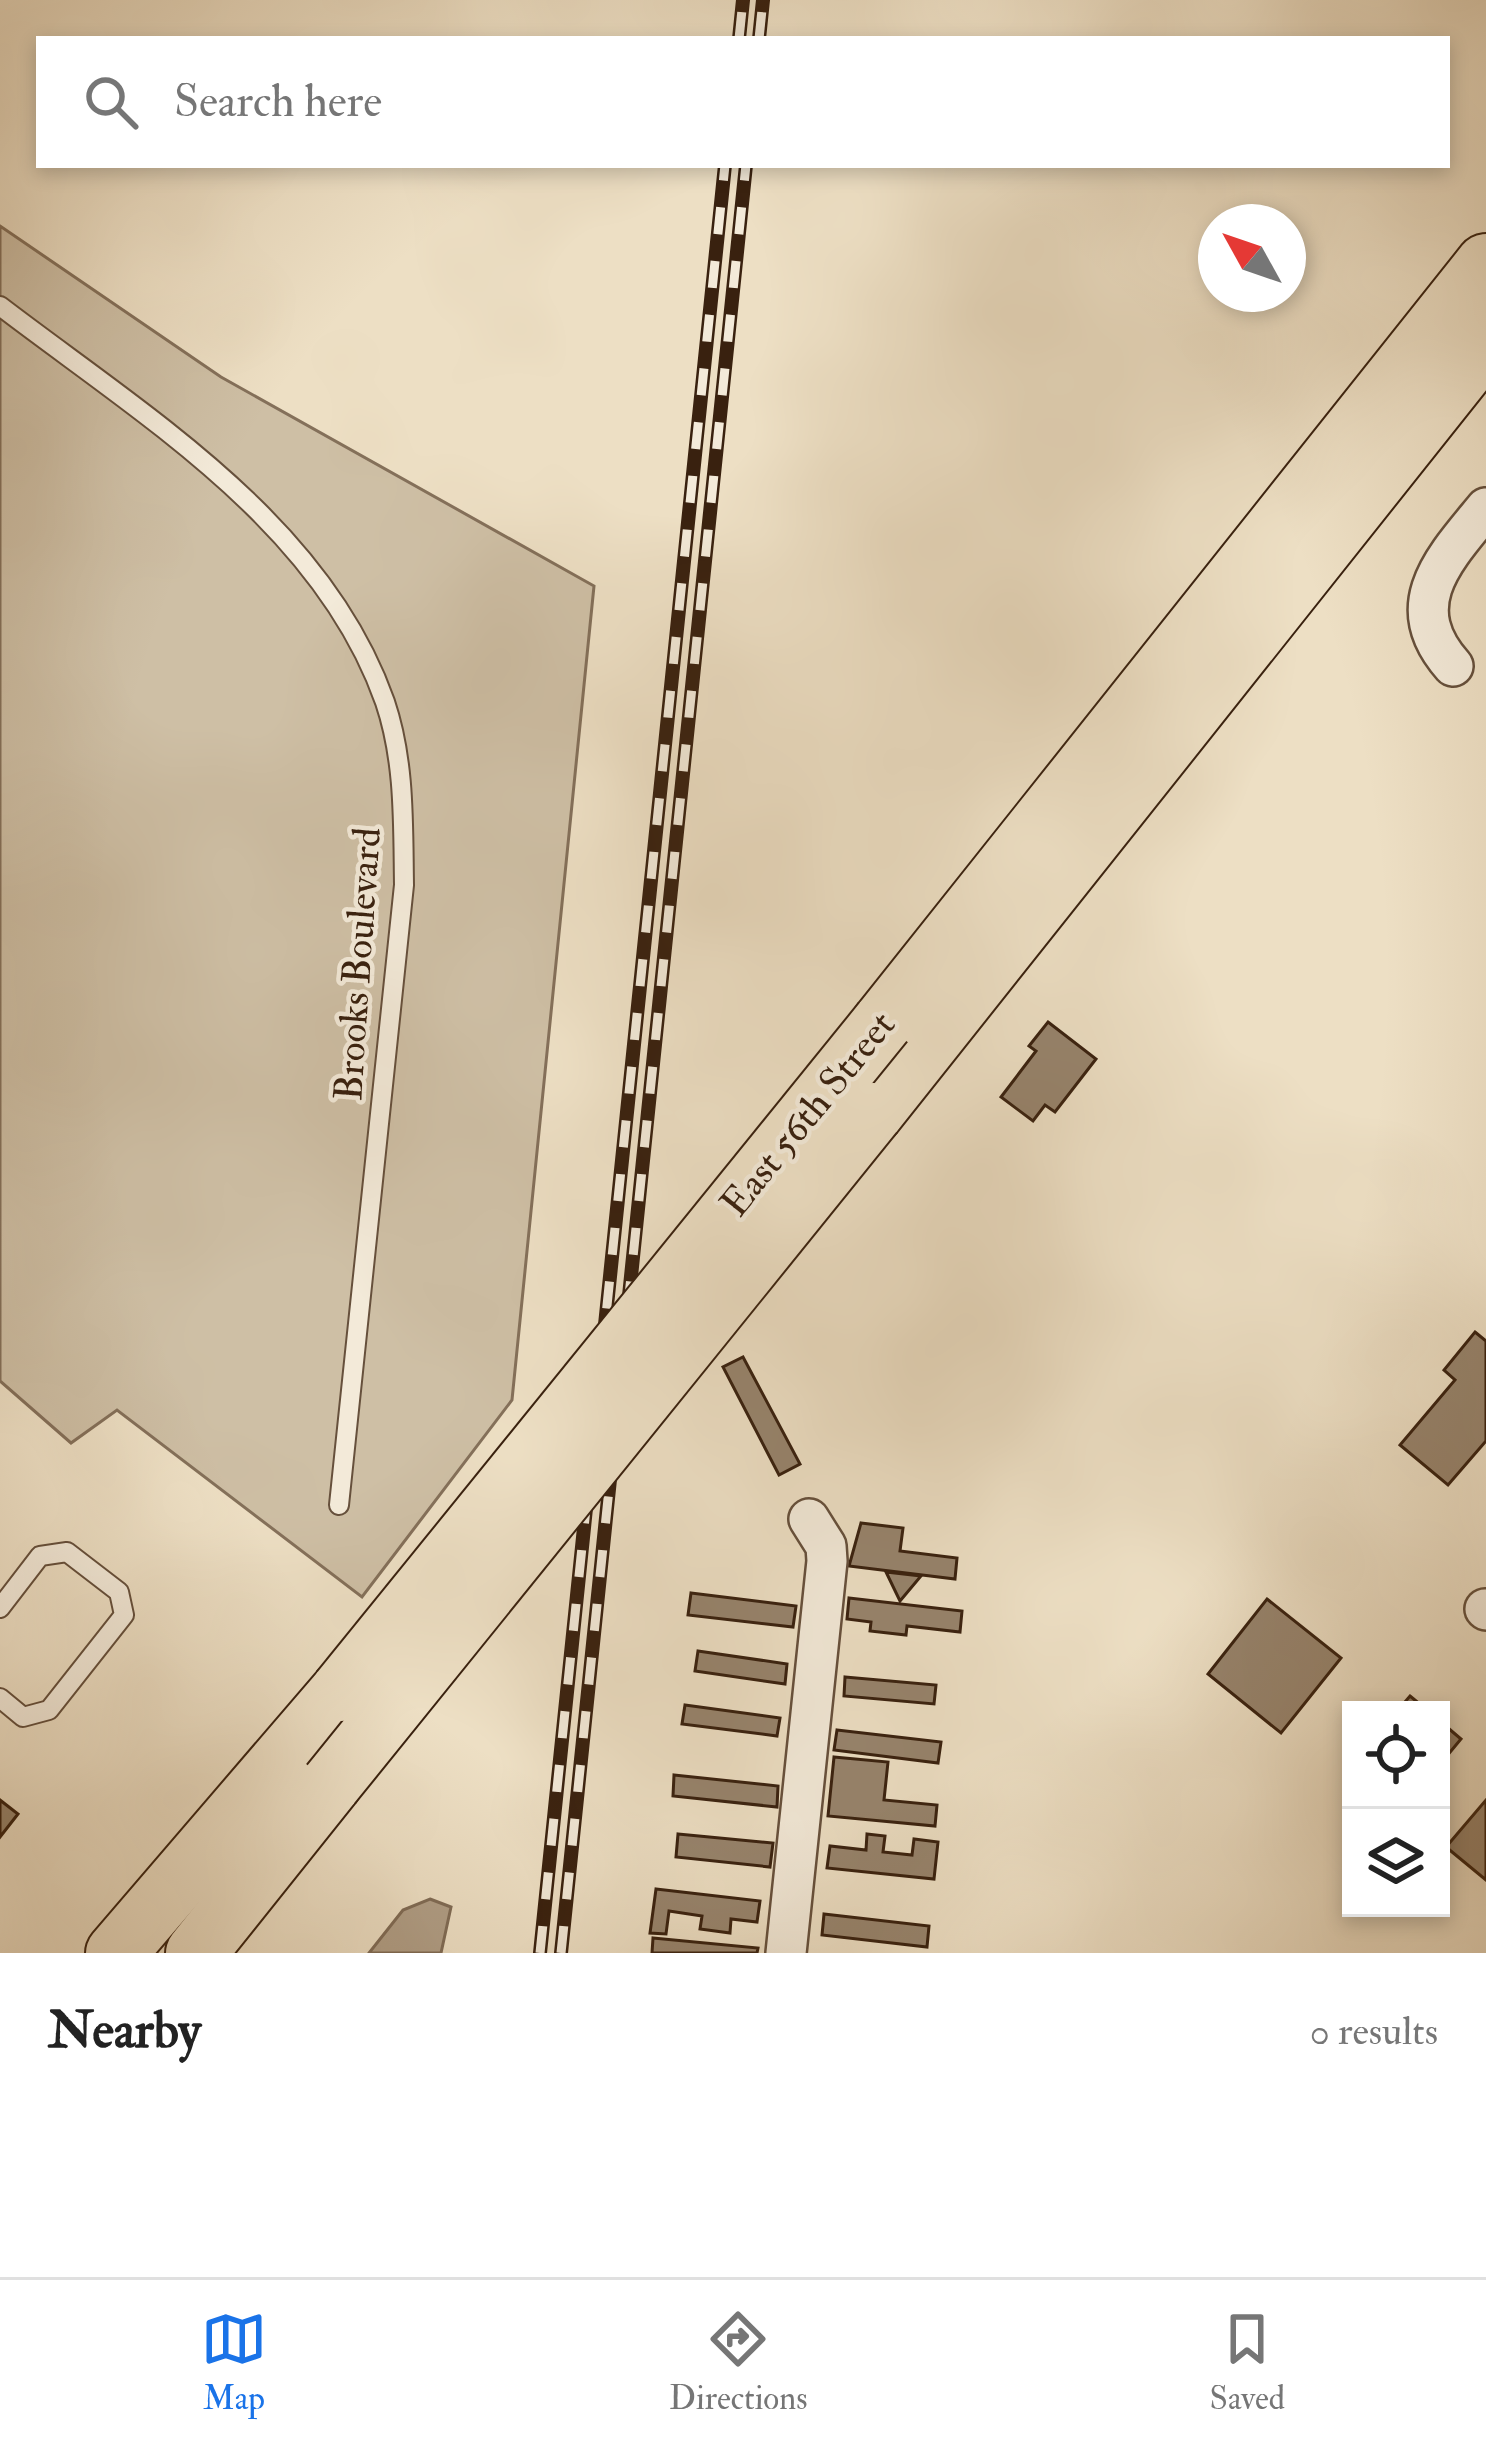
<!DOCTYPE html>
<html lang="en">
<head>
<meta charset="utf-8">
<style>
	body { margin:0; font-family:"IM FELL Double Pica",serif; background:#f6f6f6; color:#222 }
	.controls { position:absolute; right:36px; bottom:36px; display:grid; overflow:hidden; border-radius:0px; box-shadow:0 6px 18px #0003 }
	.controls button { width:108px; height:108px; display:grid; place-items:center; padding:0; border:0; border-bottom:3px solid #e0e0e0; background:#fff; color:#222; font:60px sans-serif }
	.compass { position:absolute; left:1198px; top:204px; width:108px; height:108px; border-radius:50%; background:#fff; box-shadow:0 6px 18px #0003; rotate:310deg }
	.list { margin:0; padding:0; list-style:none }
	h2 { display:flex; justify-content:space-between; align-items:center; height:156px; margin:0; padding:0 48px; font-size:51px }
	h2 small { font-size:39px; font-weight:400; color:#767676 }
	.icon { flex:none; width:66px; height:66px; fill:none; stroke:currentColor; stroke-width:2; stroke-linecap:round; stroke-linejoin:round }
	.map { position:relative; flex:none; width:1486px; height:1953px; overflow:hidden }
	.search { position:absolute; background:#fff; box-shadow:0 6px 18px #0003; left:36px; right:36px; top:36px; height:132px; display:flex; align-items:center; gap:30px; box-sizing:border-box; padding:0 42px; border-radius:0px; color:#767676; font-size:45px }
	.sheet { height:324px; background:#fff }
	nav { display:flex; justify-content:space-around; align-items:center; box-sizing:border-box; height:168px; border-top:3px solid #e0e0e0; background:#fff; font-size:33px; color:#767676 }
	nav a { display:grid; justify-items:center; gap:6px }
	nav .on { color:#1a73e8 }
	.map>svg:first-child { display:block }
	.green { fill:#cebfa5; stroke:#84705a; stroke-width:3 }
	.water { fill:#b09e86; stroke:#806c56; stroke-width:3 }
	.building { fill:#97846d; stroke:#39210f; stroke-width:3 }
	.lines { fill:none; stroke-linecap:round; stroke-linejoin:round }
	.service-casing { stroke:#66503c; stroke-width:22 }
	.minor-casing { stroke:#66503c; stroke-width:44 }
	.primary-casing { stroke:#39210f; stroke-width:64 }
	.service { stroke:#f3ead9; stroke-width:18 }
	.minor { stroke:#f3ead9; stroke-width:39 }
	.primary { stroke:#eddfc4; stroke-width:60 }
	.rail-casing { stroke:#39210f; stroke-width:14 }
	.rail { stroke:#f3ead9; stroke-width:9; stroke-dasharray:27; stroke-linecap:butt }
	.primary-bridge-casing { stroke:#39210f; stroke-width:64; stroke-linecap:butt }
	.primary-bridge { stroke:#eddfc4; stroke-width:60 }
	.labels { text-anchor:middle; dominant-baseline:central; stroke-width:9; stroke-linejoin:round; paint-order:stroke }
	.street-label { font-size:39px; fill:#39210f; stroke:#f3ead9 }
</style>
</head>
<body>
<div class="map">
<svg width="1486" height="1953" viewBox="0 0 1486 1953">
	<rect width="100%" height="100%" fill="#eddfc4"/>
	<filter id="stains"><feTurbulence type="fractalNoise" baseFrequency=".00167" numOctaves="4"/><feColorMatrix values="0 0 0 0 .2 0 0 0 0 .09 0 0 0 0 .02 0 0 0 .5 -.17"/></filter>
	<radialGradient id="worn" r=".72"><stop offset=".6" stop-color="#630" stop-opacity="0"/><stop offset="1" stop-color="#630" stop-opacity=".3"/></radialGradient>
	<polygon class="green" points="0,226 221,377 594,586 512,1400 362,1597 117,1410 71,1443 0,1381"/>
	<polygon class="water" points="430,1899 451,1907 441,1953 369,1953 403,1910"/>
	<g class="building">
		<polygon points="1048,1022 1096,1059 1055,1112 1045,1105 1033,1121 1001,1097 1036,1051 1029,1046"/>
		<polygon points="1475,1332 1486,1341 1486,1441 1448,1485 1400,1445 1455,1380 1444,1370"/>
		<polygon points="743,1357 800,1464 779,1475 723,1367"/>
		<polygon points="861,1523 903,1528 900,1551 957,1558 955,1579 849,1566"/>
		<polygon points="886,1572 921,1576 900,1601"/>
		<polygon points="691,1593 796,1606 793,1627 688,1615"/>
		<polygon points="849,1598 962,1611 960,1632 907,1626 906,1635 870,1631 871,1622 847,1619"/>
		<polygon points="1267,1599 1341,1658 1281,1733 1208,1674"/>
		<polygon points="698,1651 787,1664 785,1684 695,1671"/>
		<polygon points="845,1677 936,1685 934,1704 844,1696"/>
		<polygon points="1410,1696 1427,1710 1398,1710"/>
		<polygon points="685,1705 780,1718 777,1736 682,1724"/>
		<polygon points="1441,1722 1461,1739 1441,1763"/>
		<polygon points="837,1730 941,1742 938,1763 834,1750"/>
		<polygon points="834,1757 888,1762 884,1800 937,1805 935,1826 828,1816"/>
		<polygon points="674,1775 778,1786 777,1807 673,1796"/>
		<polygon points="0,1800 18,1814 0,1837"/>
		<polygon points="1486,1800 1486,1880 1446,1847"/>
		<polygon points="678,1834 773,1843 770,1867 676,1857"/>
		<polygon points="867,1834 885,1836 883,1852 912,1855 914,1839 938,1842 934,1879 827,1868 830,1846 866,1850"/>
		<polygon points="656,1889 760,1901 757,1922 731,1919 730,1933 700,1929 702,1916 669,1911 666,1934 650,1933"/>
		<polygon points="824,1914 929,1926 927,1947 822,1935"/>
		<polygon points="653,1938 758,1948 757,1953 652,1953"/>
	</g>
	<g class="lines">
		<g class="service-casing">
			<g id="service">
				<path d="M0 306C145 417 322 523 385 702 405 761 403 823 404 885L339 1505"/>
				<polyline points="0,1608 40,1556 67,1552 119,1592 124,1615 49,1710 23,1717 0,1698"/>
			</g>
		</g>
		<g class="minor-casing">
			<g id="minor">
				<path d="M1453 666C1399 605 1444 559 1486 508"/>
				<polyline points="1485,1609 1486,1610"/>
				<polyline points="786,1953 827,1561 826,1546 809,1519"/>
			</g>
		</g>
		<g class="primary-casing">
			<g id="primary">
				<polyline points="883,1022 1486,264"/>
				<polyline points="873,1113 1486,342"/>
				<polyline points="116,1953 341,1691"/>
				<polyline points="196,1953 331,1784"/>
			</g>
		</g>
		<use href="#service" class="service"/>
		<use href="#minor" class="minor"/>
		<use href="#primary" class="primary"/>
		<g class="rail-casing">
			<g id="rail">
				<polyline points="739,39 743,0"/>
				<polyline points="759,39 763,0"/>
				<polyline points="540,1953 725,165"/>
				<polyline points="561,1953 746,165"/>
			</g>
		</g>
		<use href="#rail" class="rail"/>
		<g class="primary-bridge-casing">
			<g id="primary-bridge">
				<polyline points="341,1691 883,1022"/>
				<polyline points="331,1784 873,1113"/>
			</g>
		</g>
		<use href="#primary-bridge" class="primary-bridge"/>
	</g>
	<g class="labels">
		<g class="street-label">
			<text transform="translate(358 964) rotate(-86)">Brooks Boulevard</text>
			<text transform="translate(808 1114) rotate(-51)">East 56th Street</text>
		</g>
	</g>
	<rect width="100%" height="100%" filter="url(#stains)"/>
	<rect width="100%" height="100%" fill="url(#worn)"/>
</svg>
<div class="controls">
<button><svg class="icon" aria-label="locate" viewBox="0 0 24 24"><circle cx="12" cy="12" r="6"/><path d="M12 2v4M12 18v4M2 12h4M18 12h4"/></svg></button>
<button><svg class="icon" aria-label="layers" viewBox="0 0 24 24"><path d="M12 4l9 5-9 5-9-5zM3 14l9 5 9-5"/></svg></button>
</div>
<svg class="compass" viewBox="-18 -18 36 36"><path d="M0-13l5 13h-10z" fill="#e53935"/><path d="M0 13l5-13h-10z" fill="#767676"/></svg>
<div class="search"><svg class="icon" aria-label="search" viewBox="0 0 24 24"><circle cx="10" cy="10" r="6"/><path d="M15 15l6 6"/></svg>Search here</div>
</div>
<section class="sheet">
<h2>Nearby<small>0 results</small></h2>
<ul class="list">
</ul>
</section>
<nav>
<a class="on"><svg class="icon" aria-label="map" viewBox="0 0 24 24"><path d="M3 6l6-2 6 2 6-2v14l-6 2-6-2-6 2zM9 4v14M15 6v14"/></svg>Map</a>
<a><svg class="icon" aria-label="directions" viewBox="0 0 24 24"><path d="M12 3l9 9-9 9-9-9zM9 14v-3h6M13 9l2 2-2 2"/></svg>Directions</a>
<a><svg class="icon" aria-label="saved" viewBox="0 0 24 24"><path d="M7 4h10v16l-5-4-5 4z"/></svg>Saved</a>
</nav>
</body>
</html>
